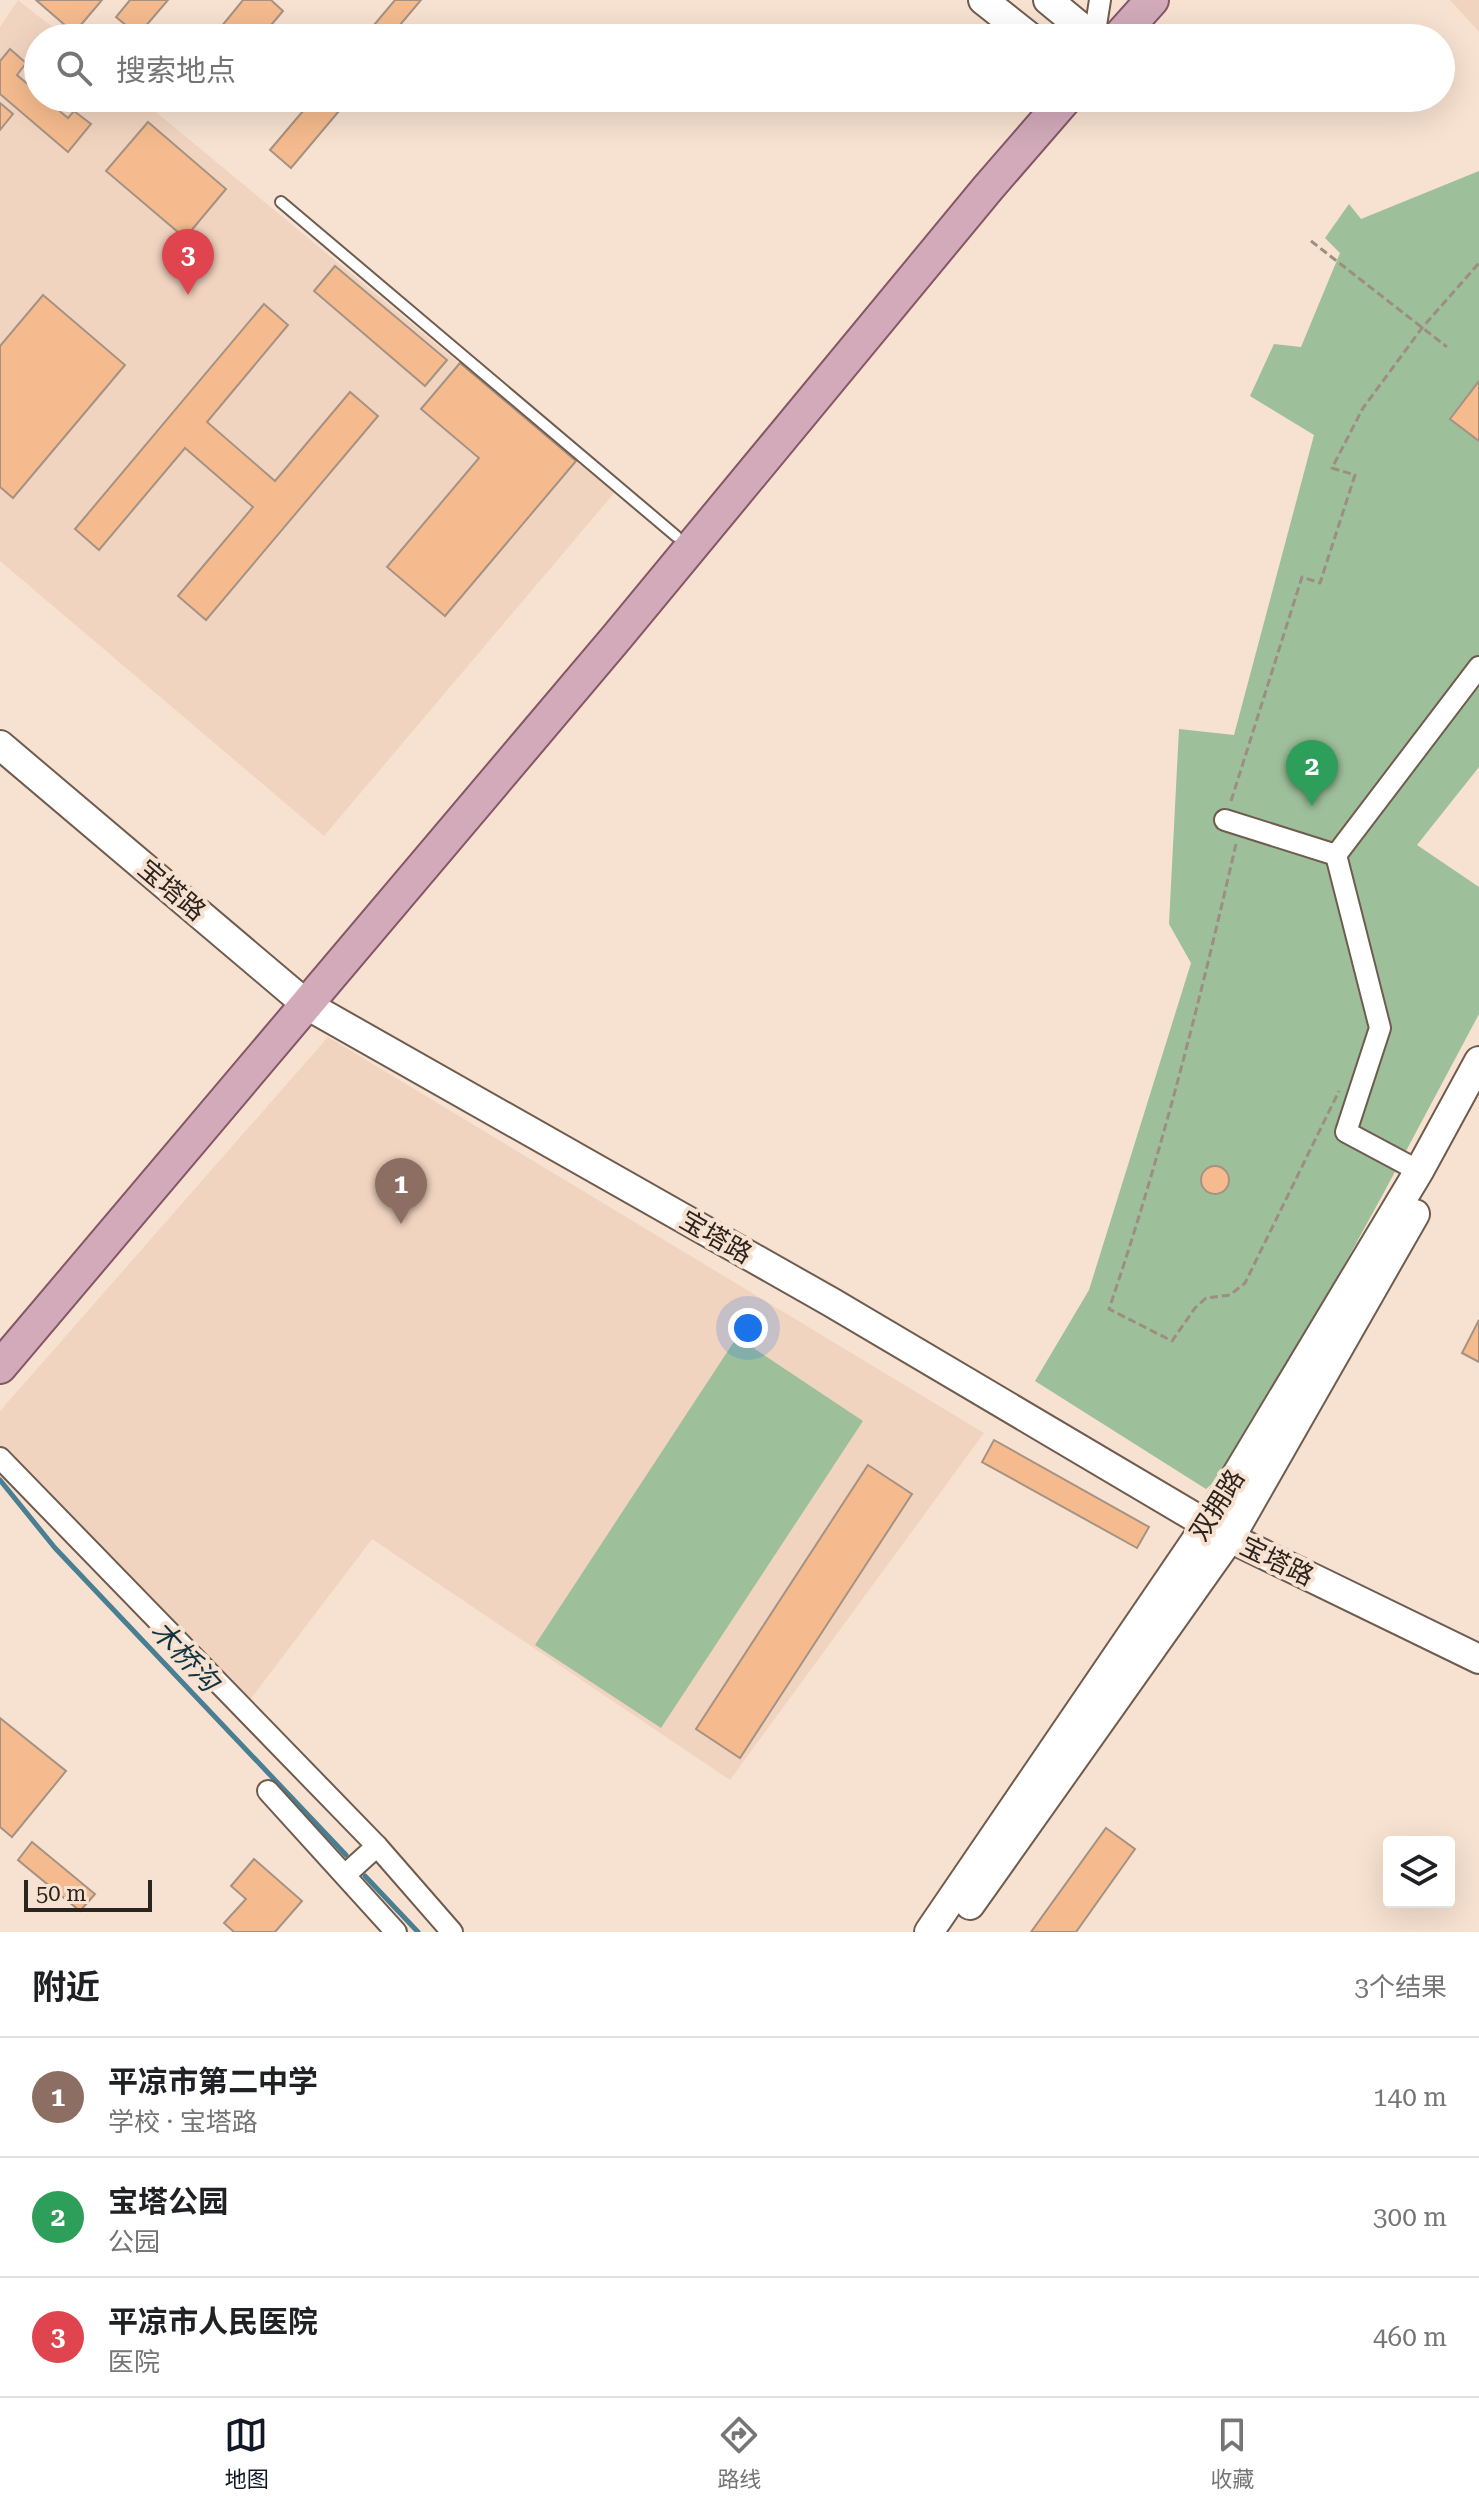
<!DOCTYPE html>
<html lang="zh">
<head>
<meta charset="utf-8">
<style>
	body { margin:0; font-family:"Roboto Serif","Noto Sans SC",serif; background:#f2f2f2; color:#202124 }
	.controls { position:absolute; right:24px; bottom:24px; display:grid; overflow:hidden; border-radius:8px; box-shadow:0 8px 32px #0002 }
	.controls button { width:72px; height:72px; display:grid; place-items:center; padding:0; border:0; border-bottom:2px solid #e0e0e0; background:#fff; color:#202124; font:40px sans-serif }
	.scale { position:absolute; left:24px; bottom:20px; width:128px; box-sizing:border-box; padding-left:8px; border:4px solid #2c241e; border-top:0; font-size:22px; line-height:28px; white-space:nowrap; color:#2c241e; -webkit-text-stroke:6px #f7e1d0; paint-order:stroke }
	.you { position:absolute; left:748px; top:1328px; width:28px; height:28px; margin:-20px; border:6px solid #fff; border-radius:50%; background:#1a73e8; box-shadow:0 0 0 12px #1a73e833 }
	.badge { display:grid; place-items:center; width:52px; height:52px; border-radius:50%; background:#111827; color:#fff; font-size:26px; font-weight:700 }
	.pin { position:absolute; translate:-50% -66px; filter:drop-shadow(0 2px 4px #0008) }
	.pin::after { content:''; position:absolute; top:42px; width:28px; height:24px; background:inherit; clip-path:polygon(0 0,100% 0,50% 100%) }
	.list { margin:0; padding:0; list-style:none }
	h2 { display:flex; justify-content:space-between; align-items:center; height:104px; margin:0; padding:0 32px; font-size:34px }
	h2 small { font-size:26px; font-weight:400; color:#757577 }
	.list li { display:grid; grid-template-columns:52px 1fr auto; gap:24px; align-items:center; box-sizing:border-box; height:120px; padding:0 32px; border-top:2px solid #e0e0e0 }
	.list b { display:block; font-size:30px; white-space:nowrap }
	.list p { margin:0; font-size:26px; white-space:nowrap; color:#757577 }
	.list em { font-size:26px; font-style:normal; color:#757577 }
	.icon { flex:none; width:44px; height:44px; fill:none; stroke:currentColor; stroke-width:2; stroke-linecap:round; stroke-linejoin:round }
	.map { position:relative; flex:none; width:1479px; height:1932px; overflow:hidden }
	.search { position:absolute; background:#fff; box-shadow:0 8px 32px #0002; left:24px; right:24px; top:24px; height:88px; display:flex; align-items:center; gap:20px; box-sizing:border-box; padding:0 28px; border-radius:44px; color:#757577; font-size:30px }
	.sheet { height:464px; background:#fff }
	nav { display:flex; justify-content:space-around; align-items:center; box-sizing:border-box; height:112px; border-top:2px solid #e0e0e0; background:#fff; font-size:22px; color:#757577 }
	nav a { display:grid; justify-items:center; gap:4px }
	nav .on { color:#111827 }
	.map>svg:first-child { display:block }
	.built { fill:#f1d4c0 }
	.green { fill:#9dbf9a }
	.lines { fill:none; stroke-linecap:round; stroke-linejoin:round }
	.stream { stroke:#4a7e92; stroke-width:5 }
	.building { fill:#f5bb8e; stroke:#a69283; stroke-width:2 }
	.lane-casing { stroke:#6f5c4e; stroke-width:14 }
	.street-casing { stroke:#6f5c4e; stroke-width:24 }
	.secondary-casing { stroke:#6f5c4e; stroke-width:32 }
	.primary-casing { stroke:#845666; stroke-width:36 }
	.path { stroke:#9d8e81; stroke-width:3; stroke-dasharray:8 4; stroke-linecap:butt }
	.lane { stroke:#fff; stroke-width:10 }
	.street { stroke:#fff; stroke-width:20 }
	.secondary { stroke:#fff; stroke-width:28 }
	.primary { stroke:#d2aaba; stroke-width:32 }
	.labels { text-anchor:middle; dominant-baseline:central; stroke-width:8; stroke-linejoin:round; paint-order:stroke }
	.street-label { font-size:26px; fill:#2c241e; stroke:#f7e1d0 }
	.water-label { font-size:28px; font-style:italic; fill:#113443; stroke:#f7e1d0 }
</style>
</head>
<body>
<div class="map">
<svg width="1479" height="1932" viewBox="0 0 1479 1932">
	<rect width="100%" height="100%" fill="#f7e1d0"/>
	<g class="built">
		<polygon points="18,0 66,38 38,38 38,98 139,98 615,492 324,836 0,561 0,27"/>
		<polygon points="1450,0 1479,0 1479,32"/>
		<polygon points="328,1037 984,1433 730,1780 372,1539 246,1705 0,1448 0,1411"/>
	</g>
	<g class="green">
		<polygon points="1479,171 1479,767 1417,845 1479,887 1479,1014 1382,1196 1257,1424 1226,1472 1206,1489 1035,1381 1089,1290 1191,963 1169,924 1179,729 1234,735 1314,435 1250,396 1274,344 1301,347 1340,253 1325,238 1349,204 1361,219"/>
		<polygon points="737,1337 863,1421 661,1728 535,1645"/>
	</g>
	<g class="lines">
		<g class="stream">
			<polyline points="0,1480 55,1548 346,1855"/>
			<polyline points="365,1876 418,1932"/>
		</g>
	</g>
	<g class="building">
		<polygon points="36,0 102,0 74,33"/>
		<polygon points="130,0 168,0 138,35 116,17"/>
		<polygon points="243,0 271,0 283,11 260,38 212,38"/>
		<polygon points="395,0 421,0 389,38 363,38"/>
		<polygon points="10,49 26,63 17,75 38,93 38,98 44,98 68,118 74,111 91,124 68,152 0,94 0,61"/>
		<polygon points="314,98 350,98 291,168 270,150"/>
		<polygon points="0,103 13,114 0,130"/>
		<polygon points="148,122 226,189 185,238 106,171"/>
		<polygon points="335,266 447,360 425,386 314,291"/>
		<polygon points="43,295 125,365 13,498 0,487 0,346"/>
		<polygon points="264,304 288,325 207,422 275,481 350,392 378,416 206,620 178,596 253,507 185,448 99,550 75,529"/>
		<polygon points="460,363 576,461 445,616 387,567 479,458 421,409"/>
		<polygon points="1479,381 1479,441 1450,419"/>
		<circle cx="1215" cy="1180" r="14"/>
		<polygon points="1479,1320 1479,1362 1462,1353"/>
		<polygon points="994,1440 1149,1527 1137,1548 982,1462"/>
		<polygon points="868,1465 912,1494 740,1758 696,1729"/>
		<polygon points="0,1718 66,1771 12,1837 0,1827"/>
		<polygon points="1106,1828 1135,1849 1076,1932 1031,1932"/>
		<polygon points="32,1842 95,1894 80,1911 18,1860"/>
		<polygon points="254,1859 302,1901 275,1932 234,1932 224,1923 246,1899 231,1886"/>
	</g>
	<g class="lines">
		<g class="lane-casing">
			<polyline id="lane" points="281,202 676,536"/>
		</g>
		<g class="street-casing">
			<g id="street">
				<polyline points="1094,38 1100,0"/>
				<polyline points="1225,820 1336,855"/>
				<polyline points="1336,855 1380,1028 1346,1132 1419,1171"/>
				<polyline points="1336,855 1479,667"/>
				<polyline points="0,1458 377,1846 452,1932"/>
				<polyline points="268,1791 396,1932"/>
				<polyline points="345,1875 377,1846"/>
			</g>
		</g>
		<g class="secondary-casing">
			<g id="secondary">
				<polyline points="983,0 1031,38"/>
				<polyline points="1048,0 1094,38"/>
				<polyline points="0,745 307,1005 831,1302 1230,1538 1479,1659"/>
				<polyline points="970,1905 1230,1538 1415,1214"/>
				<polyline points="929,1932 1207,1524 1419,1171 1479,1061"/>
			</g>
		</g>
		<g class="primary-casing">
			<g id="primary">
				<polyline points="1118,38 1152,0"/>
				<polyline points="0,1367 617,637 988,188 1066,98"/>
			</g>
		</g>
		<g class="path">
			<polyline points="1311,241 1447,347"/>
			<polyline points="1231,801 1302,577 1320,583 1355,475 1332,468 1363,408 1422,328 1479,263"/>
			<path d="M1236 844C1200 1000 1161 1157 1109 1309L1172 1341 1195 1308 1206 1298 1230 1295 1245 1283 1339 1091"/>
		</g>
		<use href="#lane" class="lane"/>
		<use href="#street" class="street"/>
		<use href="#secondary" class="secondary"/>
		<use href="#primary" class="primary"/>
	</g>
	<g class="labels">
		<g class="street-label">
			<text transform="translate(172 890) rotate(40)">宝塔路</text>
			<text transform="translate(716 1237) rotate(30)">宝塔路</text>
			<text transform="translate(1217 1505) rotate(-58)">双拥路</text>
			<text transform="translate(1277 1561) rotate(26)">宝塔路</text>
		</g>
		<g class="water-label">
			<text transform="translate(185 1656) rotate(47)">木桥沟</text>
		</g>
	</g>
</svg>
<div class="controls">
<button><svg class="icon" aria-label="layers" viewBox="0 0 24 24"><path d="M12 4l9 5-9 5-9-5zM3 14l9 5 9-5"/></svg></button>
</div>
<div class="scale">50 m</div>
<div class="you"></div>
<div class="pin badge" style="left:401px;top:1224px;background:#8d6e63">1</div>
<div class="pin badge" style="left:1312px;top:806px;background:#2e9e5b">2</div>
<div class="pin badge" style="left:188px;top:295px;background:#e0444e">3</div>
<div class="search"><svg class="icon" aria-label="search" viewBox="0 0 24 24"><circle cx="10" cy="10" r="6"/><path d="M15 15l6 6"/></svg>搜索地点</div>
</div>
<section class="sheet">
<h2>附近<small>3个结果</small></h2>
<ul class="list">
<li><span class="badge" style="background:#8d6e63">1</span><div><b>平凉市第二中学</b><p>学校 · 宝塔路</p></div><em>140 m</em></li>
<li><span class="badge" style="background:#2e9e5b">2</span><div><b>宝塔公园</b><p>公园</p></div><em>300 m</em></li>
<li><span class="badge" style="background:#e0444e">3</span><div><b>平凉市人民医院</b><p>医院</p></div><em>460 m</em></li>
</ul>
</section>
<nav>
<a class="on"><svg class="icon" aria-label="map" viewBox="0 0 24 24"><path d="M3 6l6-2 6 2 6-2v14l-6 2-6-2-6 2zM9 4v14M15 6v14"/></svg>地图</a>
<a><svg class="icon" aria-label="directions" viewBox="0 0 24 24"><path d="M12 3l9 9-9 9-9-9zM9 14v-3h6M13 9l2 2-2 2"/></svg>路线</a>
<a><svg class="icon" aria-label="saved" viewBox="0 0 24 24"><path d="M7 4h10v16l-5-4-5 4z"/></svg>收藏</a>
</nav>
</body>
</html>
